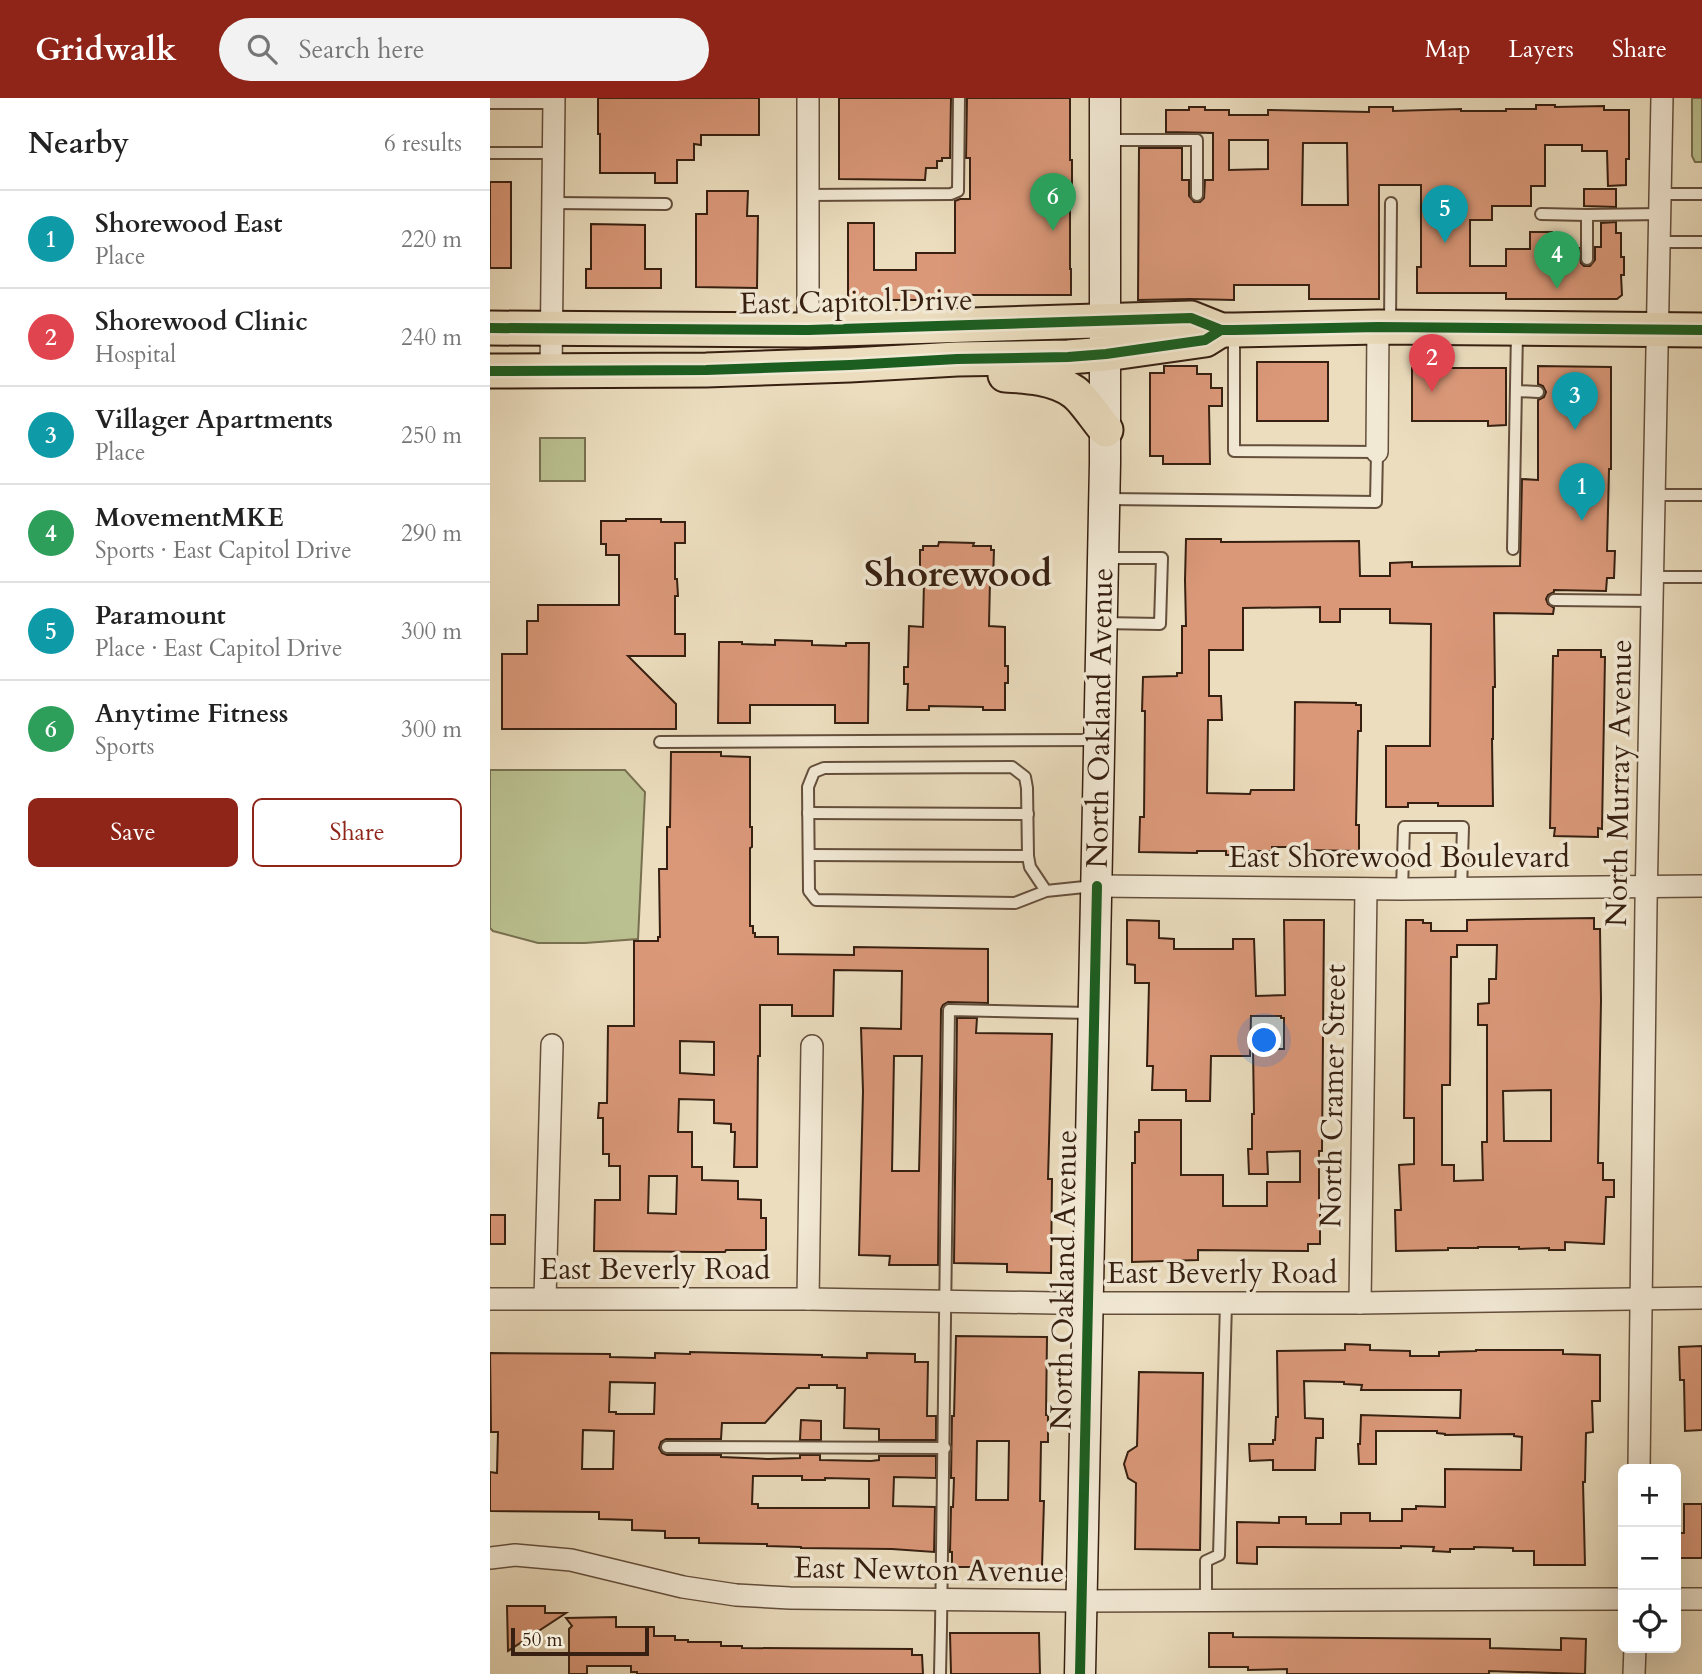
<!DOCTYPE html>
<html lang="en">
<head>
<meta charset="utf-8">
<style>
	body { margin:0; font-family:Cardo,serif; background:#f2f2f2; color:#222 }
	.controls { position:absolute; right:21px; bottom:21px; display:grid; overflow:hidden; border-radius:10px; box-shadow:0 7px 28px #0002 }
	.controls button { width:63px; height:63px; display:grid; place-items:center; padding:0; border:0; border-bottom:2px solid #e0e0e0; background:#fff; color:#222; font:35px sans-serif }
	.scale { position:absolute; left:21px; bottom:18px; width:138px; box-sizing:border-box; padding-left:7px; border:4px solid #372011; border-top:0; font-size:19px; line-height:24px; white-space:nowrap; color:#372011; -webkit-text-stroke:5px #f2e9d5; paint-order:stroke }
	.you { position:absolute; left:775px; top:943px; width:24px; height:24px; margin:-18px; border:5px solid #fff; border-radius:50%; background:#1a73e8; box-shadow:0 0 0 10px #1a73e833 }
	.badge { display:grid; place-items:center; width:46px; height:46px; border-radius:50%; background:#8f2418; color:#fff; font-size:23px; font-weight:700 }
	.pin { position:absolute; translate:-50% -58px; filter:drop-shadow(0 2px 4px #0008) }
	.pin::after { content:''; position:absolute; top:37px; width:24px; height:21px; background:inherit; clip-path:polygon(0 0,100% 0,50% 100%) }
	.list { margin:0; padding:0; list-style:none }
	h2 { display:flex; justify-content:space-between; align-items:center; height:91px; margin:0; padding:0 28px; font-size:30px }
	h2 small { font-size:23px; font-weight:400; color:#767676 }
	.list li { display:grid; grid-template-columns:46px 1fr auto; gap:21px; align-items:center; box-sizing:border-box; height:98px; padding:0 28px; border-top:2px solid #e0e0e0 }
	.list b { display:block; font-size:26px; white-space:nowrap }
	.list p { margin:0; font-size:23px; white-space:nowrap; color:#767676 }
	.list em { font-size:23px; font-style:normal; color:#767676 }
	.actions { display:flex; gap:14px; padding:21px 28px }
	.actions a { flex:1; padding:16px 0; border:2px solid #8f2418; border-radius:10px; text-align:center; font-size:24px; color:#8f2418 }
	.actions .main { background:#8f2418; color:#fff }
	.icon { flex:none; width:38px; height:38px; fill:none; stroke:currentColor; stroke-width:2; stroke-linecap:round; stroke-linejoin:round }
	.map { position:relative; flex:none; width:1212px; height:1576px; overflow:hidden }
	header { display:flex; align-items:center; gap:42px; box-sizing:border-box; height:98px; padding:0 35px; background:#8f2418; color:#fff }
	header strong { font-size:33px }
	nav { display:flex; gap:38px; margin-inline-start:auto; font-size:24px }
	.search { width:490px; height:63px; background:#f2f2f2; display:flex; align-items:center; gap:18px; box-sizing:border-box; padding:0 24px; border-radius:38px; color:#767676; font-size:26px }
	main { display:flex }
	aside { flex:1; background:#fff }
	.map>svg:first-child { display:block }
	.green { fill:#bac090; stroke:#787050; stroke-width:2 }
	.building { fill:#da9879; stroke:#372011; stroke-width:2; fill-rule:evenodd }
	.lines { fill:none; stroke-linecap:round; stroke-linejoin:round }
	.service-casing { stroke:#644f3c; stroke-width:14 }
	.minor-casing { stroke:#644f3c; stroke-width:24 }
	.secondary-casing { stroke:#372011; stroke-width:33 }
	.primary-casing { stroke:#372011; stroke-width:37 }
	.service { stroke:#f2e9d5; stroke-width:10 }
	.minor { stroke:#f2e9d5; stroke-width:21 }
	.secondary { stroke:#f2e9d5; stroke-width:30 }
	.primary { stroke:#ebddbe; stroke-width:33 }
	.cycleway-casing { stroke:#f2e9d5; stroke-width:15 }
	.cycleway { stroke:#1b5e20; stroke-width:10 }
	.labels { text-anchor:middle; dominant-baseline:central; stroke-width:7; stroke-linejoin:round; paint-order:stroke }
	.street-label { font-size:30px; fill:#372011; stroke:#f2e9d5 }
	.district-label { font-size:37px; font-weight:bold; fill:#372011; stroke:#f2e9d5 }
</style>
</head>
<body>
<header>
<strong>Gridwalk</strong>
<div class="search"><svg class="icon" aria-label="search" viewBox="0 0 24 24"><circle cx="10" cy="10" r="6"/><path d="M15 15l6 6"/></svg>Search here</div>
<nav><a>Map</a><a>Layers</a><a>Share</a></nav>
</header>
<main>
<aside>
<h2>Nearby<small>6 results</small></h2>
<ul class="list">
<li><span class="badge" style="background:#0f9aa8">1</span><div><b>Shorewood East</b><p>Place</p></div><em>220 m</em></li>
<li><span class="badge" style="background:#e0444e">2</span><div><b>Shorewood Clinic</b><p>Hospital</p></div><em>240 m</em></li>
<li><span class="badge" style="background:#0f9aa8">3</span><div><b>Villager Apartments</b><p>Place</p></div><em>250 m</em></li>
<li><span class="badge" style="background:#2e9e5b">4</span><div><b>MovementMKE</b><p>Sports · East Capitol Drive</p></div><em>290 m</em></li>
<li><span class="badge" style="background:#0f9aa8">5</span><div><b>Paramount</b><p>Place · East Capitol Drive</p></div><em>300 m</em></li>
<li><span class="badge" style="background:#2e9e5b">6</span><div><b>Anytime Fitness</b><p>Sports</p></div><em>300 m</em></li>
</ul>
<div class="actions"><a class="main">Save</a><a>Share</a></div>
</aside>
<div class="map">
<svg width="1212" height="1576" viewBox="0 0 1212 1576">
	<rect width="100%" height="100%" fill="#ebddbe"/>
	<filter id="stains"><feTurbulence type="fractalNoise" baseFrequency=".00286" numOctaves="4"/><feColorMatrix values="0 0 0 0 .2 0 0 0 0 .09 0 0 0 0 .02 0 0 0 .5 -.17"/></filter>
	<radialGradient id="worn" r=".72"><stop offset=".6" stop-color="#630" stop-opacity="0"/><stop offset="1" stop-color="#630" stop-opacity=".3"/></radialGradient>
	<g class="green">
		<polygon points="1202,0 1212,0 1212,64 1205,64 1202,58"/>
		<rect x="50" y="340" width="45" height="43"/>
		<polygon points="0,672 135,672 155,694 148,841 95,845 48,845 3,833 0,830"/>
	</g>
	<g class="building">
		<polygon points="108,0 269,0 269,37 211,37 211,47 204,46 204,62 187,62 187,85 165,85 165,75 110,75 110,36 108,36"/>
		<polygon points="349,0 461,0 460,60 452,60 452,63 447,63 447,70 436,70 435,82 349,81"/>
		<polygon points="477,0 580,0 580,62 582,62 582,101 580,101 580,171 581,171 581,197 460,197 460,202 358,202 358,125 384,125 384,172 426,172 426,155 465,155 465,103 470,101 480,101 480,60 476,60"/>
		<path d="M1046 7H1065V9L1114 8V12H1139V61H1136V87L1118 88 1117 53H1092V47H1055V88H1041V108H1002V122H980V168H1016V151H1040V134H1062V150H1089L1091 165 1094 168H1100L1105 162V149H1111V125L1126 124V135H1131V159H1134V177H1131L1132 197 1127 201H1016V195H927V169H931V87H889V201H819V187H744V202L700 201 648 202 649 50H692V82H699V98L704 104H710L714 100 715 82H723V35L676 34V12H699V9H715V12H739V17H778V12L879 14V9H903V13L971 11V13H1016V11H1046ZM739 42H778V71L739 72ZM813 45H857L858 107H812Z"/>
		<rect x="0" y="84" width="21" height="86"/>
		<polygon points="1094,91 1126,91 1126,109 1094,108"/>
		<polygon points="217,93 258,93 257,118 268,118 267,190 206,189 206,116 217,116"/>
		<polygon points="101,126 155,127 155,171 171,171 171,190 96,190 96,171 101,171"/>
		<rect x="767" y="264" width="71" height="59"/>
		<polygon points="674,268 707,268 707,276 721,276 721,290 732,290 732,308 719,308 720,366 673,366 673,358 660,358 660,275 674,275"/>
		<polygon points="1048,268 1121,269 1121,371 1119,371 1117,453 1125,453 1124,480 1117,480 1116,493 1064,492 1064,494 1058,497 1056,501 1058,506 1064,510 1063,516 1004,515 1005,589 1003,589 1003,641 1002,641 1003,708 948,708 948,705 918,705 918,709 896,709 896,648 940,648 941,526 900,525 900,511 850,511 850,524 830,524 830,509 753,510 753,552 719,552 719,598 731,598 732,622 718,622 717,695 760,696 761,692 804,692 805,604 866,605 866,607 871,607 871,633 868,633 866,727 869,727 869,753 812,752 811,749 782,749 782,753 759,753 759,757 736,757 736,753 707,753 707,755 649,754 650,719 654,719 655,613 652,613 653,579 687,578 687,575 692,575 692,528 696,528 695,482 696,441 731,441 731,444 869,443 870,478 900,478 900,465 922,464 922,469 1030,468 1032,381 1048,382 1048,302 1054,299 1056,294 1053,288 1048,286"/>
		<polygon points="922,270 1016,270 1016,327 998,328 998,323 922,323"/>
		<polygon points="136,421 171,421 171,424 195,424 195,445 185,445 185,481 187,481 188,498 185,498 185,536 195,536 195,558 138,558 186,606 186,631 12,631 12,556 37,556 37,523 48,523 48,507 129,507 129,457 116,457 116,446 111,446 111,423 136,423"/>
		<polygon points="449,444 484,445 483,448 501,448 501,452 504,452 503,483 500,483 499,528 515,529 515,568 518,568 518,585 515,585 515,612 493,612 493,609 439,608 439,612 417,612 418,586 414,586 414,569 418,569 419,528 433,529 434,483 430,483 430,452 433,452 433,448 448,448"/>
		<polygon points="285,542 322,543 322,547 356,548 356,545 379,545 378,625 345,625 345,607 260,607 260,625 228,625 229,544 252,544 252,546 285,547"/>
		<polygon points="1068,552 1111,552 1111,559 1115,559 1112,731 1108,730 1108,739 1064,738 1065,730 1060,730 1063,558 1068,558"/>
		<path d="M181 654H231V658L260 659V729H262V749L260 750V828H263V835H265V839H288V856L364 857V849L498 851V905L458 904 453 907 451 911 448 1167H399L400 1158 369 1157 373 993 371 930 411 931 412 873 344 872 343 918H302V907H270V958H268L267 1069H244L245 1034H241V1026L224 1025V1002L189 1001 188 1034H202V1069H212V1082L248 1083V1101L271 1102V1120H276V1152H236L235 1154H218L104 1153 105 1102H130V1068H119V1056H113V1020H108L109 1005H117L118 928H144V843H168V839H170L169 771H177V729H180ZM190 943 224 944V977L190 975ZM404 958H432L429 1073H402ZM159 1078H187L186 1116 158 1115Z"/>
		<path d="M1104 820V831H1110L1111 903 1108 1065H1113V1082H1124V1099H1116L1114 1146 1075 1144V1152H1059V1150L1029 1151V1149H988V1150H958V1152L906 1153 905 1112H911L909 1067 924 1066V1020H914L916 822H933V825H941V833H977V822ZM967 847H1007L1006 881H999V905L988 906V927H997V1044H992L993 1082 964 1083V1067H952V987H960L961 859H967ZM1061 992V1043H1014L1013 993Z"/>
		<polygon points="637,822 669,823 669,840 684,841 684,851 743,851 743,841 764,841 766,898 795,897 794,822 834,822 832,1053 829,1053 829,1108 830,1108 830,1146 818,1146 818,1153 708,1152 708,1162 642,1164 642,1065 645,1065 645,1034 649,1034 649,1022 691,1022 691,1077 733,1077 733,1108 777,1108 777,1084 810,1084 810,1053 777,1054 778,1076 759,1076 758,1051 762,1051 762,1016 764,1016 763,951 794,951 794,920 791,920 791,918 761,918 760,958 721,958 720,1003 696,1003 696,992 662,992 663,968 657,968 659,885 645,885 645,867 637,866"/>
		<polygon points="467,920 487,920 486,935 562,936 558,1081 562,1081 561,1175 517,1174 517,1166 464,1165"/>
		<rect x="0" y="1117" width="15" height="29"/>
		<path d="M466 1238 557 1239 556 1317H558V1344H551L550 1403H554L552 1469H462V1454H460L461 1409H463L464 1380H461L462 1318H464ZM487 1343H519L518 1402H486Z"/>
		<polygon points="855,1246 880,1247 880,1252 920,1253 920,1258 949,1258 949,1254 986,1253 986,1252 1073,1252 1073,1256 1110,1257 1110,1303 1102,1303 1103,1334 1096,1335 1095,1384 1093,1384 1095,1467 1044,1467 1044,1453 1023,1453 1023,1450 984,1449 984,1451 960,1451 960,1454 943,1453 944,1449 911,1448 911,1450 767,1449 767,1466 747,1465 747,1424 789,1425 789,1419 816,1419 816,1426 851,1426 851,1415 880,1415 880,1423 912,1423 912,1411 926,1411 926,1408 955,1409 955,1371 1031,1372 1032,1339 1024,1338 1024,1336 955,1337 955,1336 947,1335 947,1333 886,1333 886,1366 869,1366 868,1346 870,1346 871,1317 970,1320 971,1292 871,1292 872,1287 854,1286 854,1284 814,1283 815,1320 833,1321 833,1340 826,1340 825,1372 783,1372 783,1362 760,1363 759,1346 783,1346 783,1342 785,1342 786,1319 788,1319 787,1253 855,1252"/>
		<polygon points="1212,1248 1212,1332 1195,1333 1194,1282 1190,1282 1189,1249"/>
		<path d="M200 1254 332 1257V1259L377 1260V1255L425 1256V1264H438L437 1318H446V1342H389V1331L354 1330 355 1290H347V1287H319V1290H307L275 1325H232L231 1341H176L171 1344 169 1350 172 1355 177 1357H231V1359L278 1361 310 1360V1357H330V1362L381 1363 389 1362V1358H446V1380L404 1379 403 1408 445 1409 444 1454 402 1451 311 1450V1449L277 1448V1446L209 1445V1440H175V1433L142 1432V1422L109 1421V1414L0 1413V1374L7 1375 8 1334H1L0 1255 120 1256V1259L165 1260V1255L200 1256ZM120 1284 165 1285 164 1316H126V1314H119ZM93 1332 124 1333 123 1371H92ZM263 1378H312V1382H335V1380L379 1381V1410H268V1406H262Z"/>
		<polygon points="649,1274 713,1275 710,1452 645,1451 646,1385 638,1380 634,1366 638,1354 647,1348"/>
		<polygon points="311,1322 331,1323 331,1342 310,1342"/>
		<polygon points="1194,1406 1212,1406 1212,1460 1186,1460 1186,1435 1194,1435"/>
		<polygon points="17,1508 55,1508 55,1515 76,1515 18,1553"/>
		<polygon points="126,1519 126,1529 164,1529 164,1538 185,1538 185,1542 198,1542 198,1544 231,1544 231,1548 252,1548 252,1550 422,1551 422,1557 432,1557 433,1576 147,1576 147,1574 141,1574 141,1568 97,1568 97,1576 79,1576 79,1531 82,1528 76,1520"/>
		<polygon points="460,1535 549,1535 550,1576 461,1576"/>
		<polygon points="719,1535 743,1535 743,1539 1000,1541 1000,1550 1071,1552 1071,1540 1096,1541 1095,1576 999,1573 999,1576 797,1576 797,1571 758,1572 758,1569 719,1569"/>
	</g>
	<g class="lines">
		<g class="service-casing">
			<g id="service">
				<polyline points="0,5 64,5"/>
				<polyline points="618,42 707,42 707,97"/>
				<polyline points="0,55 63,55"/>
				<polyline points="1171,96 1212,96"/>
				<polyline points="318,97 461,96 468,93 469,0"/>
				<polyline points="63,105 176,106"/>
				<polyline points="1051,116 1097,117"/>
				<polyline points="1170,144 1212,144"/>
				<polyline points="1097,161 1097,117 1171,116"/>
				<polyline points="900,227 901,105"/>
				<polyline points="1026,293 1048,294"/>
				<polyline points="1165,397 1212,397"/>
				<polyline points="617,401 886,404 887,354 744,353 744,237"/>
				<polyline points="1023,451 1027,234"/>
				<polyline points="1163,479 1212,479"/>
				<polyline points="1064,502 1163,503"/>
				<polyline points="612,525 670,526 672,460 616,460"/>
				<polyline points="170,644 607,642"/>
				<polyline points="318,715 538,716"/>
				<polyline points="319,757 538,758"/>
				<polyline points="912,791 914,729 973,729 971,791"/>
				<polyline points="556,793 540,769 538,758 537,690 535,679 522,669 334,670 324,674 318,689 319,793 326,802 525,805 556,793 604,788"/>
				<polyline points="177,1349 455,1350"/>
				<polyline points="716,1503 716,1463 729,1457 736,1205"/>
				<path d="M450 1576C455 1355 456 1134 459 912L601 915"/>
			</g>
		</g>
		<g class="minor-casing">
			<g id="minor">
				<polyline points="318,232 318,0"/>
				<polyline points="61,274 64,0"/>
				<polyline points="887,354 888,229"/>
				<polyline points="607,788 912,791 1212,788"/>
				<polyline points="55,1200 62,947"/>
				<polyline points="0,1201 318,1201 565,1205 870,1205 1212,1200"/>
				<polyline points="318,1201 322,948"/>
				<polyline points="870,1205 876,791"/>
				<polyline points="1149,1371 1156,806 1172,0"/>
				<polyline points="0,1460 25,1457 81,1462 193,1489 246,1497 300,1500 592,1503 1133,1501"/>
				<polyline points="1186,1501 1212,1501"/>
				<polyline points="1144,1576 1145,1550"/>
			</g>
		</g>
		<g class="secondary-casing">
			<polyline id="secondary" points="590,1576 615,365 615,0"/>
		</g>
		<g class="primary-casing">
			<g id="primary">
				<polyline points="0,230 318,232 701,220 731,232 744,232 888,229 1212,232"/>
				<polyline points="0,273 216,272 360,267 467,261 578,259 616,256 715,242 731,232"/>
				<path d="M515 277C537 278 565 280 584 294 594 301 607 322 616 332"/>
			</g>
		</g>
		<use href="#service" class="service"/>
		<use href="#minor" class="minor"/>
		<use href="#secondary" class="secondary"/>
		<use href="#primary" class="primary"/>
		<g class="cycleway-casing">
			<g id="cycleway">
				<polyline points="0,230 318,232 701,220 731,232 744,232 888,229 1212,232"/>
				<polyline points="0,273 216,272 360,267 467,261 578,259 616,256 715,242 731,232"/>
				<polyline points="590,1576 607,788"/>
			</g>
		</g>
		<use href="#cycleway" class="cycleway"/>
	</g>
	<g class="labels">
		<g class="street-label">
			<text transform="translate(366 204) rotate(-1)">East Capitol Drive</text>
			<text transform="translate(610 620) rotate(-89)">North Oakland Avenue</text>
			<text transform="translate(1129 685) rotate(-89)">North Murray Avenue</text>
			<text x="909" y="759">East Shorewood Boulevard</text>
			<text transform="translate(843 998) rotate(-89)">North Cramer Street</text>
			<text x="165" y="1171">East Beverly Road</text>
			<text x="732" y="1175">East Beverly Road</text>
			<text transform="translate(574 1182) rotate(-89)">North Oakland Avenue</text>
			<text transform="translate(439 1472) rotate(1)">East Newton Avenue</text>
		</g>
		<g class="district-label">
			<text x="468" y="476">Shorewood</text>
		</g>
	</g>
	<rect width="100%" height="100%" filter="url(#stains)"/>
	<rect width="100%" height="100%" fill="url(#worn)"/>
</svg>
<div class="controls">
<button>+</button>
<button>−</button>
<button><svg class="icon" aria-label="locate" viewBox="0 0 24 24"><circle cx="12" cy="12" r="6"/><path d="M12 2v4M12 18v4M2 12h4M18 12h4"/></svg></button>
</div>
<div class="scale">50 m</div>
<div class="you"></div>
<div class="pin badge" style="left:1092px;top:423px;background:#0f9aa8">1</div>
<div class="pin badge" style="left:942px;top:294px;background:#e0444e">2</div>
<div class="pin badge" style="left:1085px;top:332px;background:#0f9aa8">3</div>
<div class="pin badge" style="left:1067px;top:191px;background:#2e9e5b">4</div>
<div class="pin badge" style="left:955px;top:145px;background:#0f9aa8">5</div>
<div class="pin badge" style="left:563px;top:133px;background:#2e9e5b">6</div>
</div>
</main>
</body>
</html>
